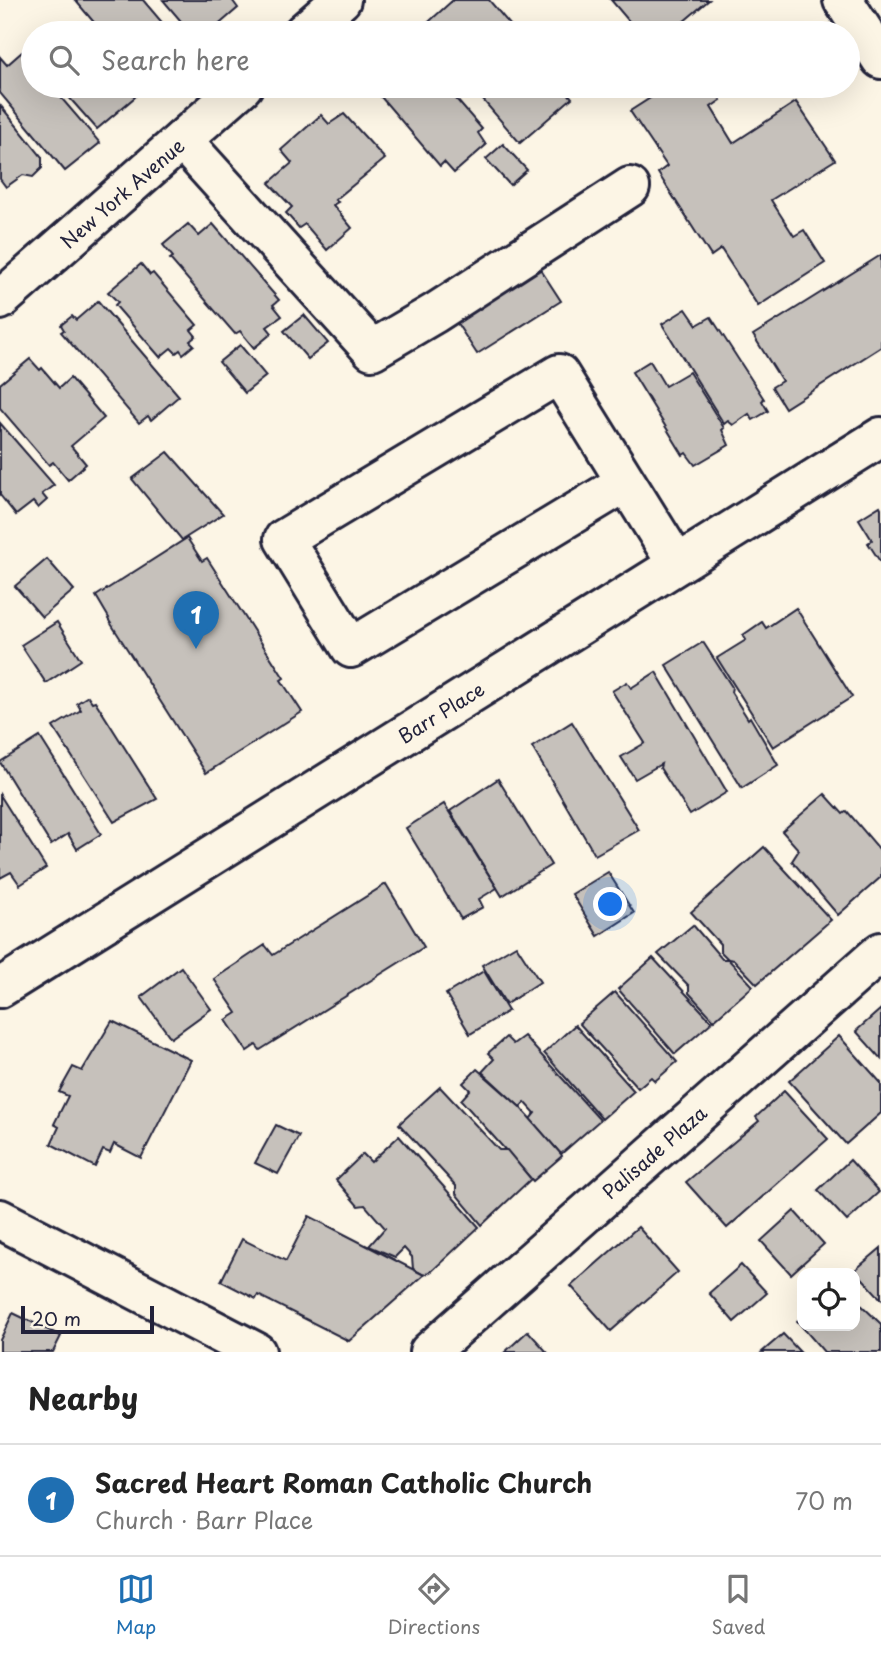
<!DOCTYPE html>
<html lang="en">
<head>
<meta charset="utf-8">
<style>
	body { margin:0; font-family:"Playpen Sans",sans-serif; background:#f2f2f2; color:#222 }
	.controls { position:absolute; right:21px; bottom:21px; display:grid; overflow:hidden; border-radius:14px; box-shadow:0 7px 28px #0002 }
	.controls button { width:63px; height:63px; display:grid; place-items:center; padding:0; border:0; border-bottom:2px solid #e0e0e0; background:#fff; color:#222; font:35px sans-serif }
	.scale { position:absolute; left:21px; bottom:18px; width:133px; box-sizing:border-box; padding-left:7px; border:4px solid #22223b; border-top:0; font-size:19px; line-height:24px; white-space:nowrap; color:#22223b; -webkit-text-stroke:5px #fcf5e5; paint-order:stroke }
	.you { position:absolute; left:611px; top:905px; width:24px; height:24px; margin:-18px; border:5px solid #fff; border-radius:50%; background:#1a73e8; box-shadow:0 0 0 10px #1a73e833 }
	.badge { display:grid; place-items:center; width:46px; height:46px; border-radius:50%; background:#1f6fb2; color:#fff; font-size:23px; font-weight:700 }
	.pin { position:absolute; translate:-50% -58px; filter:drop-shadow(0 2px 4px #0008) }
	.pin::after { content:''; position:absolute; top:37px; width:24px; height:21px; background:inherit; clip-path:polygon(0 0,100% 0,50% 100%) }
	.list { margin:0; padding:0; list-style:none }
	h2 { display:flex; justify-content:space-between; align-items:center; height:91px; margin:0; padding:0 28px; font-size:30px }
	h2 small { font-size:23px; font-weight:400; color:#767676 }
	.list li { display:grid; grid-template-columns:46px 1fr auto; gap:21px; align-items:center; box-sizing:border-box; height:112px; padding:0 28px; border-top:2px solid #e0e0e0 }
	.list b { display:block; font-size:26px; white-space:nowrap }
	.list p { margin:0; font-size:23px; white-space:nowrap; color:#767676 }
	.list em { font-size:23px; font-style:normal; color:#767676 }
	.icon { flex:none; width:38px; height:38px; fill:none; stroke:currentColor; stroke-width:2; stroke-linecap:round; stroke-linejoin:round }
	.map { position:relative; flex:none; width:881px; height:1352px; overflow:hidden }
	.search { position:absolute; background:#fff; box-shadow:0 7px 28px #0002; left:21px; right:21px; top:21px; height:77px; display:flex; align-items:center; gap:18px; box-sizing:border-box; padding:0 24px; border-radius:38px; color:#767676; font-size:26px }
	.sheet { height:203px; background:#fff }
	nav { display:flex; justify-content:space-around; align-items:center; box-sizing:border-box; height:98px; border-top:2px solid #e0e0e0; background:#fff; font-size:19px; color:#767676 }
	nav a { display:grid; justify-items:center; gap:4px }
	nav .on { color:#1f6fb2 }
	.map>svg:first-child { display:block }
	.building { fill:#c6c1bb; stroke:#22223b; stroke-width:2 }
	.lines { fill:none; stroke-linecap:round; stroke-linejoin:round }
	.minor-casing { stroke:#22223b; stroke-width:44 }
	.major-casing { stroke:#22223b; stroke-width:44 }
	.minor { stroke:#fcf5e5; stroke-width:38 }
	.major { stroke:#fcf5e5; stroke-width:38 }
	.labels { text-anchor:middle; dominant-baseline:central; stroke-width:7; stroke-linejoin:round; paint-order:stroke }
	.street-label { font-size:19px; fill:#22223b; stroke:#fcf5e5 }
</style>
</head>
<body>
<div class="map">
<svg width="881" height="1352" viewBox="0 0 881 1352">
	<rect width="100%" height="100%" fill="#fcf5e5"/>
	<filter id="ink" filterUnits="userSpaceOnUse"><feTurbulence type="fractalNoise" baseFrequency=".0143" numOctaves="2"/><feDisplacementMap in="SourceGraphic" scale="14" xChannelSelector="R" yChannelSelector="G"/><feConvolveMatrix kernelMatrix="1 2 1 2 8 2 1 2 1" color-interpolation-filters="sRGB"/></filter>
	<g filter="url(#ink)">
		<g class="building">
			<polygon points="75,0 143,0 171,33 103,33"/>
			<polygon points="163,0 232,0 238,8 215,28 218,31 216,33 191,33"/>
			<polygon points="453,0 489,0 517,33 426,33 422,28"/>
			<polygon points="611,0 709,0 670,33 639,33"/>
			<polygon points="22,52 33,65 33,86 51,86 100,143 65,171 0,93 0,57 7,65"/>
			<polygon points="59,86 126,86 135,97 97,129"/>
			<polygon points="376,86 445,86 482,129 478,133 486,145 454,173 444,162 440,166 375,90"/>
			<polygon points="471,86 562,86 572,98 520,143"/>
			<polygon points="669,86 711,86 721,100 711,107 733,143 796,102 835,160 771,200 794,236 804,230 825,263 758,306 721,249 711,256 658,173 667,166 630,111"/>
			<polygon points="0,105 42,157 42,168 33,177 23,175 6,187 0,179"/>
			<polygon points="344,114 385,159 335,200 338,202 333,205 352,228 327,250 305,224 299,228 286,213 292,207 269,183 292,163 281,150 321,115 329,124"/>
			<polygon points="503,144 527,170 510,185 486,159"/>
			<polygon points="188,224 199,236 213,224 279,300 273,305 282,316 267,327 272,333 254,348 240,331 235,334 170,259 173,257 163,245"/>
			<polygon points="881,255 881,347 785,408 772,387 782,381 753,335"/>
			<polygon points="141,264 150,275 153,273 197,325 191,330 196,336 190,341 194,345 183,354 180,350 176,353 171,348 160,357 115,305 118,302 108,292"/>
			<polygon points="537,264 561,301 477,354 453,317"/>
			<polygon points="98,301 179,396 151,420 148,416 139,423 61,332 64,330 61,325 72,316 76,320"/>
			<polygon points="686,309 697,325 711,317 764,399 762,401 768,411 753,420 749,414 733,425 728,421 724,424 662,324"/>
			<polygon points="304,315 328,343 308,359 284,331"/>
			<polygon points="240,345 266,376 245,393 219,362"/>
			<polygon points="30,359 40,370 42,368 59,388 70,378 104,418 71,446 86,464 68,480 53,462 49,465 0,408 0,384"/>
			<polygon points="650,361 665,386 689,372 724,428 722,430 729,445 695,465 686,453 683,455 632,372"/>
			<polygon points="0,423 54,485 42,494 47,500 38,508 33,502 16,515 0,495"/>
			<polygon points="168,452 223,514 182,540 132,479"/>
			<polygon points="880,506 881,508 881,563 868,543 872,540 859,519"/>
			<polygon points="187,538 202,561 207,558 284,678 281,680 302,712 206,773 108,619 109,618 96,596"/>
			<polygon points="47,559 74,590 42,617 15,586"/>
			<polygon points="796,608 852,697 773,747 717,658 746,640 743,635 762,622 766,628"/>
			<polygon points="57,622 81,660 46,683 21,645"/>
			<polygon points="703,642 732,687 731,692 748,719 750,717 778,765 742,788 666,665"/>
			<polygon points="656,672 727,792 690,815 660,768 661,764 635,779 621,757 645,743 612,691 627,682 631,688"/>
			<polygon points="88,696 92,702 95,701 157,799 114,822 53,727 81,710 77,703"/>
			<polygon points="572,722 639,830 595,855 532,747"/>
			<polygon points="40,737 101,834 77,849 68,834 51,845 0,762"/>
			<polygon points="498,779 551,865 502,896 450,811"/>
			<polygon points="825,794 843,814 847,811 881,851 881,877 838,915 792,861 799,850 782,831"/>
			<polygon points="0,795 46,868 20,885 11,872 0,878"/>
			<polygon points="444,804 497,888 479,899 483,907 461,919 406,828"/>
			<polygon points="764,847 831,920 757,984 734,960 728,959 720,951 720,944 691,912"/>
			<polygon points="608,872 634,913 598,936 572,894"/>
			<polygon points="386,884 424,947 260,1050 256,1045 247,1051 226,1020 237,1013 214,979 265,945 273,955"/>
			<polygon points="693,925 722,959 728,959 753,986 714,1020 689,993 689,986 658,954"/>
			<polygon points="516,945 540,982 506,1004 482,965"/>
			<polygon points="653,958 712,1022 675,1054 618,989"/>
			<polygon points="181,967 211,1009 171,1038 141,997"/>
			<polygon points="484,971 508,1011 470,1034 446,994"/>
			<polygon points="615,992 677,1062 655,1081 651,1077 638,1088 579,1023"/>
			<polygon points="881,1009 881,1059 856,1031"/>
			<polygon points="112,1021 191,1060 141,1158 114,1144 110,1153 103,1150 95,1167 51,1144 59,1127 54,1124 68,1096 59,1092 73,1067 82,1071"/>
			<polygon points="575,1025 634,1091 602,1119 544,1053"/>
			<polygon points="524,1036 600,1120 561,1154 530,1119 535,1113 525,1102 520,1107 482,1072 494,1059 488,1053 506,1037 513,1044"/>
			<polygon points="839,1036 881,1083 881,1113 846,1144 789,1081"/>
			<polygon points="477,1069 520,1107 561,1154 562,1156 533,1181 461,1100 470,1090 463,1083"/>
			<polygon points="440,1087 499,1150 507,1150 531,1179 482,1225 456,1194 456,1186 399,1124"/>
			<polygon points="784,1091 828,1139 727,1228 686,1182 759,1121 756,1117"/>
			<polygon points="276,1125 299,1136 278,1174 255,1163"/>
			<polygon points="399,1136 479,1227 432,1271 424,1275 413,1269 412,1257 404,1248 395,1257 369,1246 385,1228 365,1205 358,1206 336,1180 363,1154 371,1162"/>
			<polygon points="850,1160 879,1192 847,1221 818,1190"/>
			<polygon points="794,1211 824,1244 791,1274 761,1241"/>
			<polygon points="309,1216 424,1275 349,1341 258,1295 256,1299 221,1281 242,1239 286,1261"/>
			<polygon points="638,1227 678,1272 611,1331 571,1286"/>
			<polygon points="881,1248 881,1299 855,1270"/>
			<polygon points="741,1265 767,1293 734,1322 709,1293"/>
			<polygon points="855,1299 881,1324 881,1352 824,1352 797,1321 802,1317 802,1326 855,1326"/>
			<polygon points="13,1313 61,1336 53,1352 0,1352 0,1340"/>
			<polygon points="528,1331 547,1352 505,1352"/>
			<polygon points="783,1334 800,1352 762,1352"/>
		</g>
		<g class="lines">
			<g class="minor-casing">
				<g id="minor">
					<polyline points="303,33 341,0"/>
					<polyline points="182,140 372,350 435,313 630,187"/>
					<polyline points="0,300 243,86"/>
					<polyline points="626,482 351,648 284,539 559,374 677,564"/>
					<polyline points="0,988 881,437"/>
					<polyline points="0,1219 256,1352"/>
					<polyline points="429,1352 881,952"/>
				</g>
			</g>
			<g class="major-casing">
				<polyline id="major" points="843,0 881,59"/>
			</g>
			<use href="#minor" class="minor"/>
			<use href="#major" class="major"/>
		</g>
	</g>
	<g class="labels">
		<g class="street-label">
			<text transform="translate(122 193) rotate(-41)">New York Avenue</text>
			<text transform="translate(441 712) rotate(-32)">Barr Place</text>
			<text transform="translate(654 1152) rotate(-41)">Palisade Plaza</text>
		</g>
	</g>
</svg>
<div class="controls">
<button><svg class="icon" aria-label="locate" viewBox="0 0 24 24"><circle cx="12" cy="12" r="6"/><path d="M12 2v4M12 18v4M2 12h4M18 12h4"/></svg></button>
</div>
<div class="scale">20 m</div>
<div class="you"></div>
<div class="pin badge" style="left:196px;top:649px">1</div>
<div class="search"><svg class="icon" aria-label="search" viewBox="0 0 24 24"><circle cx="10" cy="10" r="6"/><path d="M15 15l6 6"/></svg>Search here</div>
</div>
<section class="sheet">
<h2>Nearby<small></small></h2>
<ul class="list">
<li><span class="badge">1</span><div><b>Sacred Heart Roman Catholic Church</b><p>Church · Barr Place</p></div><em>70 m</em></li>
</ul>
</section>
<nav>
<a class="on"><svg class="icon" aria-label="map" viewBox="0 0 24 24"><path d="M3 6l6-2 6 2 6-2v14l-6 2-6-2-6 2zM9 4v14M15 6v14"/></svg>Map</a>
<a><svg class="icon" aria-label="directions" viewBox="0 0 24 24"><path d="M12 3l9 9-9 9-9-9zM9 14v-3h6M13 9l2 2-2 2"/></svg>Directions</a>
<a><svg class="icon" aria-label="saved" viewBox="0 0 24 24"><path d="M7 4h10v16l-5-4-5 4z"/></svg>Saved</a>
</nav>
</body>
</html>
